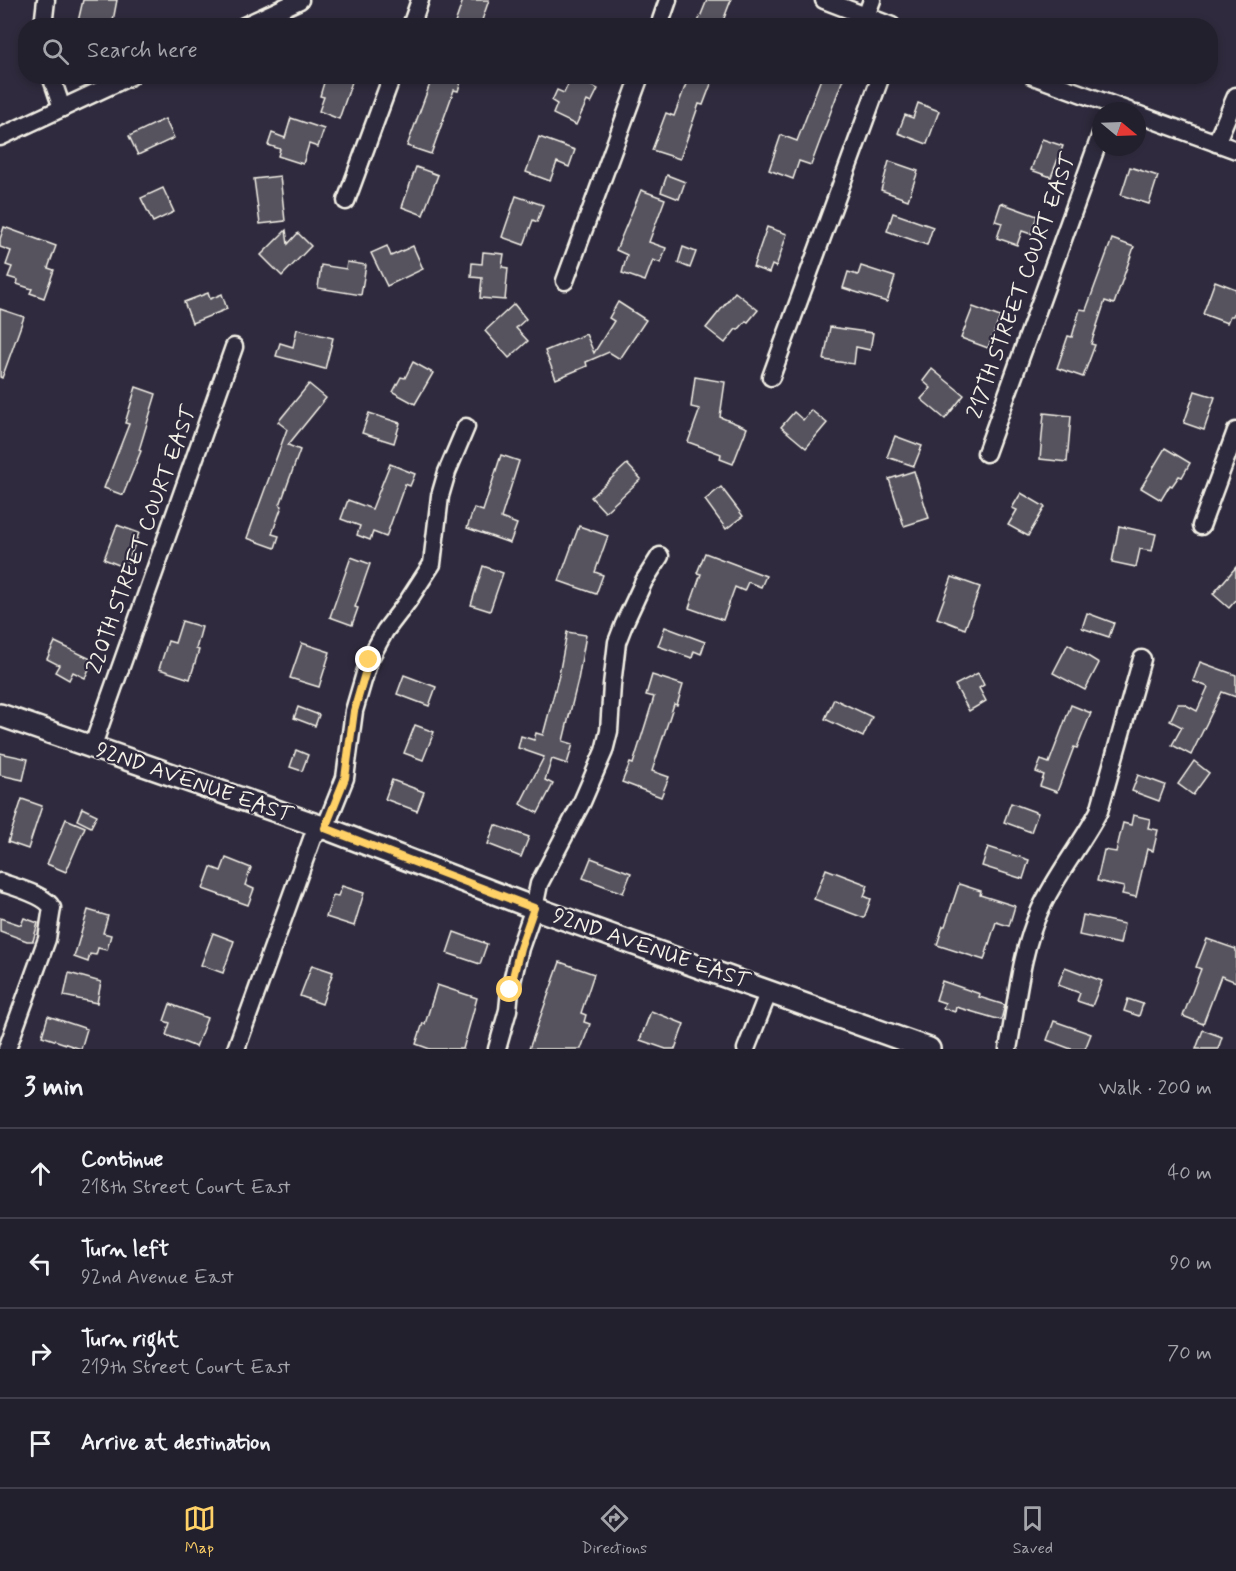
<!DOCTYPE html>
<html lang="en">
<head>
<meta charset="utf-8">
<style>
	body { margin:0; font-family:Mynerve,sans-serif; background:#2f2d3a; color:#f1f3f6 }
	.compass { position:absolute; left:1092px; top:102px; width:54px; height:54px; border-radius:50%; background:#23202e; box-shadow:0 3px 9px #0003; rotate:109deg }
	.stop { position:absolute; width:18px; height:18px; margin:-14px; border:4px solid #ffd166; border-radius:50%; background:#fff }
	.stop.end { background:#ffd166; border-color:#fff; box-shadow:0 2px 6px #0008 }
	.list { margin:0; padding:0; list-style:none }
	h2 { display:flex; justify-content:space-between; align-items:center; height:78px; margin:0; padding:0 24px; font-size:26px }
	h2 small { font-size:20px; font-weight:400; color:#a3a3aa }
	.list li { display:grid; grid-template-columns:39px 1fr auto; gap:18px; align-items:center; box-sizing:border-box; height:90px; padding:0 24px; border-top:2px solid #403e4a }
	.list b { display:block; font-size:22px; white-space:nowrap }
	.list p { margin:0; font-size:20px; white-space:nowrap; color:#a3a3aa }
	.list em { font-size:20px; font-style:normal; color:#a3a3aa }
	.icon { flex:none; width:33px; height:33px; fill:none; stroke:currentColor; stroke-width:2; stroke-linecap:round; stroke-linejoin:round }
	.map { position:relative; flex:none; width:1236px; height:1049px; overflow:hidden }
	.search { position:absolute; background:#23202e; box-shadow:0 3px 9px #0003; left:18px; right:18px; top:18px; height:66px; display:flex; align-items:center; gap:15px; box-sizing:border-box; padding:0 21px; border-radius:24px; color:#a3a3aa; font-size:22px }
	.sheet { height:438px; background:#23202e }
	nav { display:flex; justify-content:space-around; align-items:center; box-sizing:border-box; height:84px; border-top:2px solid #403e4a; background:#23202e; font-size:16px; color:#a3a3aa }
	nav a { display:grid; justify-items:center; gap:3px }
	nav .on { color:#ffd166 }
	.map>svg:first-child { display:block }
	.building { fill:#56525f; stroke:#f4f1e8; stroke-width:1.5 }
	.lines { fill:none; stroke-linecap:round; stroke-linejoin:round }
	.minor-casing { stroke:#f4f1e8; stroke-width:21 }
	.tertiary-casing { stroke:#f4f1e8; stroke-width:26 }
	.minor { stroke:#2f2a3d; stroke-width:16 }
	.tertiary { stroke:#2f2a3d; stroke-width:21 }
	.route { stroke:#ffd166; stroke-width:8 }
	.labels { text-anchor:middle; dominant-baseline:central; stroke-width:4.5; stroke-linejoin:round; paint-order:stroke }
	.street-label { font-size:22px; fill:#f4f1e8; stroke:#2f2a3d }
</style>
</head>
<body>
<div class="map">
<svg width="1236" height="1049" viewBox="0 0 1236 1049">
	<rect width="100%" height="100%" fill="#2f2a3d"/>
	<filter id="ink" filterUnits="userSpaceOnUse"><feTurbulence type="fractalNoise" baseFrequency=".0167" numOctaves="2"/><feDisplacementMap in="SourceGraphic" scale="12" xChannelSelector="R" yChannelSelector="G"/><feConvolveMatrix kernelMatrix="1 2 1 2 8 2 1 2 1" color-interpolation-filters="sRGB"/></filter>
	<g filter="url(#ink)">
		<g class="building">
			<polygon points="83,0 117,0 112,26 77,26"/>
			<polygon points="463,0 489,0 480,26 454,26"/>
			<polygon points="707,0 731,0 721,26 708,26 698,22"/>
			<polygon points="326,76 354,76 339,119 319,111 324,97 320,96"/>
			<polygon points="422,76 463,76 458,91 454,90 431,154 407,146 431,81"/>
			<polygon points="572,76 598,89 591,103 587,101 576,125 553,114 557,104 552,101 557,90 564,93"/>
			<polygon points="689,76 714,76 703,105 699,104 680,159 652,150 666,113 674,116"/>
			<polygon points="822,76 836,76 843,79 811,165 799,161 793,179 769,170 781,135 797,141"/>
			<polygon points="918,103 939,111 927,144 898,133 905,115 913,118"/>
			<polygon points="291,118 324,129 318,147 309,144 303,164 278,156 280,149 268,145 272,133 285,138"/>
			<polygon points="165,119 174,138 138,155 129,136"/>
			<polygon points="539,137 575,150 569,167 557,162 550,181 526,172"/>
			<polygon points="1042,139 1063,146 1051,177 1031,170"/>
			<polygon points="889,161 918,171 908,200 881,190"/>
			<polygon points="416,167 438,175 423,215 402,207"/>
			<polygon points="1130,167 1158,176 1149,204 1121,195"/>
			<polygon points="667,175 685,182 679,199 661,192"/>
			<polygon points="280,176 285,221 260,224 254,179"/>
			<polygon points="163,188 174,212 153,222 141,198"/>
			<polygon points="641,190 665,199 649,242 666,248 661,263 653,260 645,281 622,273 627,255 616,250"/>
			<polygon points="516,196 543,205 537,222 533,220 524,245 502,237"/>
			<polygon points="1001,203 1037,216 1031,234 1022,231 1017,245 997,238 1002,223 995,221"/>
			<polygon points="893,213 933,227 927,245 887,231"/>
			<polygon points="4,227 56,246 48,268 54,270 44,298 30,293 32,289 17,284 18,280 8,277 12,267 6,265 11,251 0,247 0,239"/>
			<polygon points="767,227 787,234 776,267 772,265 769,273 753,267"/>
			<polygon points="286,230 288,244 298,233 311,246 282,276 261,255"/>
			<polygon points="1112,239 1134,247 1114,304 1105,301 1091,344 1095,345 1083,377 1057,368 1068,336 1072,337 1080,309 1086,310"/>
			<polygon points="387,246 391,256 413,246 423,269 387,286 371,253"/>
			<polygon points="683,247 696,252 690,268 678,263"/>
			<polygon points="483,252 504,254 502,267 508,268 505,300 480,298 482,278 471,277 472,263 482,264"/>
			<polygon points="347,262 366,265 361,295 318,288 321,265 346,269"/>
			<polygon points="861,266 895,277 887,302 843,288 848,272 858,275"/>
			<polygon points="1215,281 1236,289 1236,307 1233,316 1230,316 1227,323 1203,314"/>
			<polygon points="735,292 758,310 748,322 746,321 738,330 736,329 725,343 706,328"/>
			<polygon points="208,293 210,299 222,294 227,309 192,323 184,302"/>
			<polygon points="618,302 646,320 620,359 609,352 586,362 587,366 556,379 545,351 586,334 594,353 614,321 609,318"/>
			<polygon points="514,304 526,319 516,328 528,341 509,358 485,331"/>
			<polygon points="973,307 1000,317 988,348 961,338"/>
			<polygon points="0,309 24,317 2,378 0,377"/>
			<polygon points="830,327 873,333 870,350 856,347 854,364 824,360"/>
			<polygon points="297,329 333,338 325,369 276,356 280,343 293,347"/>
			<polygon points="413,362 433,373 415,404 393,392 401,377 405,378"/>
			<polygon points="932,369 964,395 945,419 921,399 931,388 923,381"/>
			<polygon points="695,377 725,382 720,417 747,428 733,464 720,459 721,454 688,442 700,409 691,407"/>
			<polygon points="309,384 326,398 288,445 300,450 280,505 282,506 272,534 279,536 275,548 247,538 287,429 278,422"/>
			<polygon points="136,387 156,394 139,450 141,451 123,495 104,488 129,424 125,423"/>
			<polygon points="1195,391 1215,397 1204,430 1184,423"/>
			<polygon points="811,410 827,423 806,448 781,427 794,412 803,420"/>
			<polygon points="369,413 400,423 394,443 362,433"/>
			<polygon points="1044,413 1071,416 1067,462 1040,459"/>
			<polygon points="895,436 922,446 914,466 887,457"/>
			<polygon points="1165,448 1190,463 1182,477 1179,476 1172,486 1170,485 1161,500 1141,488"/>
			<polygon points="501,455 519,461 501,518 517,524 510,543 467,528 474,508 483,511"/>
			<polygon points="390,464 415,474 410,486 405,484 386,537 373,532 370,540 357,535 360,526 341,519 348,500 372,509"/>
			<polygon points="627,464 641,479 605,512 591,497"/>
			<polygon points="914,471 929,518 904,526 889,479"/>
			<polygon points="721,487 743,516 726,529 705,500"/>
			<polygon points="1021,493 1045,507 1028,536 1008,525 1017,510 1012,508"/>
			<polygon points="117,525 139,533 126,568 104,559"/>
			<polygon points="579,526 608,536 595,572 603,575 596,594 559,581"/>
			<polygon points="1119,526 1156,534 1152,551 1140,549 1136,567 1112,562"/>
			<polygon points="705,553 766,576 761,587 748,582 744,591 735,587 723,620 689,608 701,574 697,573"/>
			<polygon points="351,557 370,564 355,607 358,608 352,625 330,617"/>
			<polygon points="483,566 503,573 490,611 471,605"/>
			<polygon points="1236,567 1236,600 1229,608 1213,594"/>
			<polygon points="952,577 980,587 965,629 937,618"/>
			<polygon points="1087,613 1114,623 1109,637 1082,628"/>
			<polygon points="182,621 202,627 196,649 199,650 190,679 159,669 168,641 175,643"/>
			<polygon points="665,627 705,642 701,654 694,651 692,658 658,646"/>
			<polygon points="567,632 586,635 578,680 563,741 573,744 567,764 552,759 545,780 553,784 538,813 520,804 544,757 518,748 521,736 534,740 536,733 543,735 559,675"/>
			<polygon points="55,642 93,660 85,678 73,672 69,680 55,672 59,665 47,659"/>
			<polygon points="302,643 330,652 319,687 290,678"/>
			<polygon points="1068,644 1099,663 1085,690 1053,673"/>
			<polygon points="1200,662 1236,675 1236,697 1222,692 1191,755 1172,745 1182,727 1170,721 1178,704 1184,704 1197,711 1208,687 1193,681"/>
			<polygon points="978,673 984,685 979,688 986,701 969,711 955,685"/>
			<polygon points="404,675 436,687 429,706 397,694"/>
			<polygon points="652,675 683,685 677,705 674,704 652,771 669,777 661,797 622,782 630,763 633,764 654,697 646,695"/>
			<polygon points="834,699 872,717 863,737 825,719"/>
			<polygon points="1071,705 1091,713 1077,748 1074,747 1057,792 1040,786 1044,775 1036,772 1041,760 1049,763"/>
			<polygon points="298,707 319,715 315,726 294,718"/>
			<polygon points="415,725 434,732 423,760 404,753"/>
			<polygon points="296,750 308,755 302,771 290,767"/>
			<polygon points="0,753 28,759 23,780 0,775"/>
			<polygon points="1194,761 1209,773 1193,795 1178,784"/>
			<polygon points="1138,775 1165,785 1159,801 1132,791"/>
			<polygon points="392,780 424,792 417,811 385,799"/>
			<polygon points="22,799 42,806 28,849 8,842"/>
			<polygon points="1011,803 1038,813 1031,832 1004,822"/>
			<polygon points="82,808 97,815 91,827 77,820"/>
			<polygon points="1133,815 1150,819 1148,828 1158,830 1153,851 1147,849 1136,897 1122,894 1124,887 1097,881 1104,850 1116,852 1123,823 1131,825"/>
			<polygon points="66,819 85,827 66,872 47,864"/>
			<polygon points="495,825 529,837 521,857 488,844"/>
			<polygon points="988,847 1029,860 1023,879 982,866"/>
			<polygon points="226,858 251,868 245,885 254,889 248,905 203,889 211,867 221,871"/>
			<polygon points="591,858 631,873 623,893 583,878"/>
			<polygon points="826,869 868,885 864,896 871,899 864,918 814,899"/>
			<polygon points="959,884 981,891 980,895 1015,906 1009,926 996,922 984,960 937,945 943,926 945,926"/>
			<polygon points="342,886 364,893 354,926 326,917 333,895 338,896"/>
			<polygon points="88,910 108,916 103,933 111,935 107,950 98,948 96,955 90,954 88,962 74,957"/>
			<polygon points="1083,915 1124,924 1120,944 1079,935"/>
			<polygon points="0,918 21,925 24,918 38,923 33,941 27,941 0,931"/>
			<polygon points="454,932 487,944 480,964 447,953"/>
			<polygon points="213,933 234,941 223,973 201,965"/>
			<polygon points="1207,939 1236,949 1236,982 1221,976 1203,1024 1183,1016 1201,969 1196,967"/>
			<polygon points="560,962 594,974 581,1013 586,1015 584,1022 590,1024 581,1049 529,1049"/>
			<polygon points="312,965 333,972 322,1004 300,996"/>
			<polygon points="1065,967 1102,981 1092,1006 1077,1001 1080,993 1058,985"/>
			<polygon points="69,973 101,982 97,1003 64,996"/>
			<polygon points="942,981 980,994 979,997 1005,1005 1001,1020 956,1007 955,1012 943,1008 945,1003 936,1000"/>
			<polygon points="437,985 477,998 463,1049 430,1049 416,1044 423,1023 425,1024"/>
			<polygon points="1128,999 1143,1004 1139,1016 1124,1011"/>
			<polygon points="170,1004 207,1018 196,1047 166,1035 170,1023 164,1021"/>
			<polygon points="651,1011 684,1024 675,1049 666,1049 640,1040"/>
			<polygon points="48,1016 87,1029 81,1049 42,1036"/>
			<polygon points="1054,1021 1091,1034 1085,1049 1071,1049 1047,1040"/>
			<polygon points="1203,1030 1222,1037 1218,1049 1196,1049"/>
		</g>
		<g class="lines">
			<g class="minor-casing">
				<g id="minor">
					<polyline points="824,0 892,26"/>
					<polyline points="866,16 872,0"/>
					<polyline points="43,26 46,0"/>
					<polyline points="244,26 300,0"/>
					<polyline points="411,26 420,0"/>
					<polyline points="659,26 668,0"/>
					<polyline points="51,76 62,108"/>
					<polyline points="1033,76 1129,111"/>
					<polyline points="1137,114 1236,150"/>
					<polyline points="0,137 131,76"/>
					<polyline points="1216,143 1236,96"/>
					<polyline points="346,201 392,76"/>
					<polyline points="565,281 640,76"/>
					<polyline points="771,377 881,76"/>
					<polyline points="986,453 1101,134"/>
					<polyline points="1201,526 1236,431"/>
					<polyline points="92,748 234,347"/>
					<path d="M0 882C14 887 46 895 52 908L47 939 7 1049"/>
					<polyline points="236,1049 313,836 325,828 345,778 354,711 369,660 385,631 408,601 432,564 440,496 447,472 466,427"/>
					<polyline points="497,1049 508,1010 510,990 520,948 534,908 539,884 582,802 604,751 609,731 612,685 617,642 624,624 644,581 660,556"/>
					<polyline points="746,1049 769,991"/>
					<path d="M1008 1049C1017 1002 1020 954 1040 910 1056 875 1081 845 1099 811L1142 659"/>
				</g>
			</g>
			<g class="tertiary-casing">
				<polyline id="tertiary" points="0,715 325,828 534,908 929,1049"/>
			</g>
			<use href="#minor" class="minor"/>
			<use href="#tertiary" class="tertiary"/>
		</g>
	</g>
	<g class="lines" filter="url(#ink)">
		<polyline class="route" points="369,660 354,711 345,778 325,828 534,908 520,948 510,990"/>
	</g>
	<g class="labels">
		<g class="street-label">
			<text transform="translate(1022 286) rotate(-70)">217TH STREET COURT EAST</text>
			<text transform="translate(142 540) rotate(-70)">220TH STREET COURT EAST</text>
			<text transform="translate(194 783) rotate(19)">92ND AVENUE EAST</text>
			<text transform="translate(651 949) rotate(19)">92ND AVENUE EAST</text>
		</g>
	</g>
</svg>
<svg class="compass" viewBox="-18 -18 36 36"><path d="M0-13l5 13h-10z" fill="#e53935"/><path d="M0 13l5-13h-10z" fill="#a3a3aa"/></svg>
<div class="stop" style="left:510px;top:990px"></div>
<div class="stop end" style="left:369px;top:660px"></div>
<div class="search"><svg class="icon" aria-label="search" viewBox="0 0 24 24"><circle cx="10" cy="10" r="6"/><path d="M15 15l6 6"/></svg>Search here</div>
</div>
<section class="sheet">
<h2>3 min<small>Walk · 200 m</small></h2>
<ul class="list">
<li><svg class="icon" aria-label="ahead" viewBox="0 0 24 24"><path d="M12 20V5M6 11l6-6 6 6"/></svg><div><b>Continue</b><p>218th Street Court East</p></div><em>40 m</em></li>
<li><svg class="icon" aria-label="left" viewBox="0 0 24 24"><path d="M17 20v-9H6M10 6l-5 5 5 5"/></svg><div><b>Turn left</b><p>92nd Avenue East</p></div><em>90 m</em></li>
<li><svg class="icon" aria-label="right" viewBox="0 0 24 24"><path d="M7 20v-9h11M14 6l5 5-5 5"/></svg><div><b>Turn right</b><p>219th Street Court East</p></div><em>70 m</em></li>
<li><svg class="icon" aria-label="arrive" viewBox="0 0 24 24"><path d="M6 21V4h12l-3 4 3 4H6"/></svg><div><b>Arrive at destination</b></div></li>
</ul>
</section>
<nav>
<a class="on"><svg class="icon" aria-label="map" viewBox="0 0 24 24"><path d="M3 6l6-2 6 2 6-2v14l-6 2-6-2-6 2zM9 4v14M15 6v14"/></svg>Map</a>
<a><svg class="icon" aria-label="directions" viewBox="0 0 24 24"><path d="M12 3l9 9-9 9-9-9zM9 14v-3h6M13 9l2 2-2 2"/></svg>Directions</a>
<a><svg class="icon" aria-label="saved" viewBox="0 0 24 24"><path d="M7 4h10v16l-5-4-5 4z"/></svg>Saved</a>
</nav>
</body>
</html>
